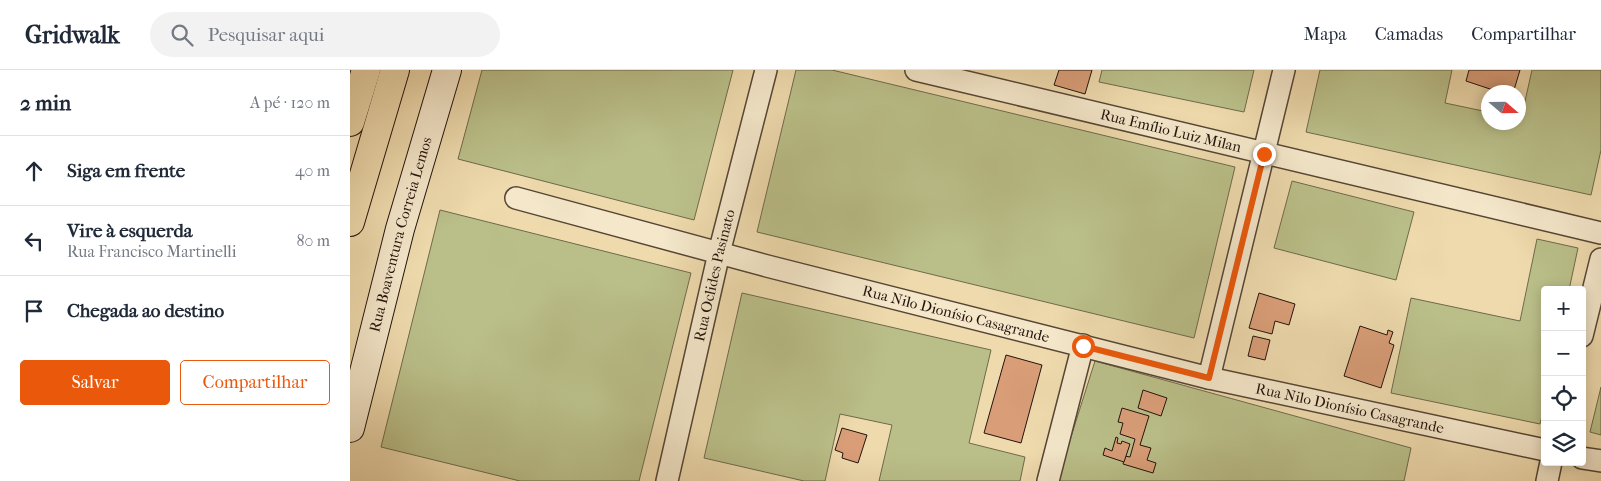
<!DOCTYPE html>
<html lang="pt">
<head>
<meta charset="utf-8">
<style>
	body { margin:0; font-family:"IM FELL French Canon",serif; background:#f2f2f3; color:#1f2937 }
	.controls { position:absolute; right:15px; bottom:15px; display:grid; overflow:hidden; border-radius:5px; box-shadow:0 2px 12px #0003 }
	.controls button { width:45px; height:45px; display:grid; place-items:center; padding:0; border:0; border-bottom:1px solid #e0e1e3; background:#fff; color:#1f2937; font:25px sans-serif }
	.compass { position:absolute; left:1131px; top:15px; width:45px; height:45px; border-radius:50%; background:#fff; box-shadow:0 2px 12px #0003; rotate:110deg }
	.stop { position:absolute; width:15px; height:15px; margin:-11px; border:4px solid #ea580c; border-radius:50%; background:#fff }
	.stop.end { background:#ea580c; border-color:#fff; box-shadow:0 1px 5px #0008 }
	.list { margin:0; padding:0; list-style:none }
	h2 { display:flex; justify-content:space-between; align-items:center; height:65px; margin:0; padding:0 20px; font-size:21px }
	h2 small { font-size:16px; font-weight:400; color:#747a83 }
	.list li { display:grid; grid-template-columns:32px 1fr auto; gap:15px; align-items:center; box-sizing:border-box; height:70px; padding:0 20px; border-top:1px solid #e0e1e3 }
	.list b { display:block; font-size:19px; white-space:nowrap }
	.list p { margin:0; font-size:16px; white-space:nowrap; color:#747a83 }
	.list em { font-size:16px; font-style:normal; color:#747a83 }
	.actions { display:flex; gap:10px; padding:15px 20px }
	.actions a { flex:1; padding:11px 0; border:1px solid #ea580c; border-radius:5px; text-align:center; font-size:18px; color:#ea580c }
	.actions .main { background:#ea580c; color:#fff }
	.icon { flex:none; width:28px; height:28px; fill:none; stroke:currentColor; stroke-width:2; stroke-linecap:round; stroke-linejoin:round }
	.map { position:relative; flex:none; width:1251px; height:411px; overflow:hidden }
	header { display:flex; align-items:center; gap:30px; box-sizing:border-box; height:70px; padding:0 25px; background:#fff; border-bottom:1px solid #e0e1e3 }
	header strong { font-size:24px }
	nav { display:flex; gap:28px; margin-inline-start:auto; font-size:18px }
	.search { width:350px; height:45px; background:#f2f2f3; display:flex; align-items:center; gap:12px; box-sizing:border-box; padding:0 18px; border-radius:28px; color:#747a83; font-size:19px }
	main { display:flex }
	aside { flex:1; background:#fff }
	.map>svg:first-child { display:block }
	.green { fill:#babf89; stroke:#6f694b }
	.building { fill:#d99e78; stroke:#24130d }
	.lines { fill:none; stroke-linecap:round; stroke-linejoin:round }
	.street-casing { stroke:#564535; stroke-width:24 }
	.secondary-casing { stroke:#24130d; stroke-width:30 }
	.highway-casing { stroke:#24130d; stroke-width:30 }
	.street { stroke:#f4e7ca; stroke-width:21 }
	.secondary { stroke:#f4e7ca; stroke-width:28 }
	.highway { stroke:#eedaad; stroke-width:28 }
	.route { stroke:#ea580c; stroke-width:6 }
	.labels { text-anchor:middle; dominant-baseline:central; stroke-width:4.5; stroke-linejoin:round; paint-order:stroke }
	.street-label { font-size:15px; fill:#24130d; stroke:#f4e7ca }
</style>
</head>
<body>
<header>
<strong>Gridwalk</strong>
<div class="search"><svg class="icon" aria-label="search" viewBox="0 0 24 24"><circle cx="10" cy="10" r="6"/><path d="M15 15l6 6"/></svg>Pesquisar aqui</div>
<nav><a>Mapa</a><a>Camadas</a><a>Compartilhar</a></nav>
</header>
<main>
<aside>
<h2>2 min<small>A pé · 120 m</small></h2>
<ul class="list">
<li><svg class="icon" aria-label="ahead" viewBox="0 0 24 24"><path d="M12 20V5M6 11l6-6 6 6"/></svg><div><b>Siga em frente</b></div><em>40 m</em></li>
<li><svg class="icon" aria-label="left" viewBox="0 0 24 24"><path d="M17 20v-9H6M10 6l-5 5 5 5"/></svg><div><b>Vire à esquerda</b><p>Rua Francisco Martinelli</p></div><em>80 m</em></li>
<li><svg class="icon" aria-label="arrive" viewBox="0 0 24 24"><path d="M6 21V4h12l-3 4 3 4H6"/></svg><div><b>Chegada ao destino</b></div></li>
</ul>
<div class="actions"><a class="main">Salvar</a><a>Compartilhar</a></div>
</aside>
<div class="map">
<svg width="1251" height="411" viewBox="0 0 1251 411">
	<rect width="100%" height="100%" fill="#eedaad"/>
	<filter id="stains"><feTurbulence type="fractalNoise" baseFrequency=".004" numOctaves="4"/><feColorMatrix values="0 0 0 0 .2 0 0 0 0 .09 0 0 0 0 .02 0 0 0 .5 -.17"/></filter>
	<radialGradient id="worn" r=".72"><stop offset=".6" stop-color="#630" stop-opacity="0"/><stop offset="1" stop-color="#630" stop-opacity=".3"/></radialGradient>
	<g class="green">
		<polygon points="132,0 383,0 344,150 108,89"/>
		<polygon points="446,0 482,0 885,97 844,268 407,162"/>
		<polygon points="752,0 904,0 894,42 749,12"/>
		<polygon points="970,0 1102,0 1095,33 1138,42 1138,52 1168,52 1169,49 1171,49 1182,0 1251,0 1251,80 1241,125 956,62"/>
		<polygon points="942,111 1064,142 1046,210 924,178"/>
		<polygon points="90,140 341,203 289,411 170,411 31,377"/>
		<polygon points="1187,169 1228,178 1219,220 1195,220 1195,334 1190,354 1041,323 1061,228 1170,251"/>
		<polygon points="392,223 641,280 619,373 675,387 670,411 529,411 542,355 490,344 475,411 454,411 354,388"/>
		<polygon points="745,291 1061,378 1054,411 707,411"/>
		<polygon points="1251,317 1251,365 1240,362"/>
	</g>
	<g class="building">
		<polygon points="709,0 742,0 735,24 704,15"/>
		<polygon points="1119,0 1170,0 1164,20 1159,18 1158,22 1142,22 1143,20 1116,11"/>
		<polygon points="909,223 945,234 939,255 925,251 922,264 899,258"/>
		<polygon points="1010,256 1037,265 1038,260 1043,262 1039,273 1044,275 1031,318 994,306"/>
		<polygon points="903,266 920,270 915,290 898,286"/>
		<polygon points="656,285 692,295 671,373 634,363"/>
		<polygon points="793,320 817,328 811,346 788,338"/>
		<polygon points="772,338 799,346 790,375 801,378 797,390 806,393 803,403 773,394 775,386 780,387 785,369 770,364 773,353 768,352"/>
		<polygon points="492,358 517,365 508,393 492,388 493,383 485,380"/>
		<polygon points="766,367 768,368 767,373 771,374 772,371 780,374 774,392 753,385 755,378 762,381"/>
	</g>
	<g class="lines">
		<g class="street-casing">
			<g id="street">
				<path id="s1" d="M566 0 1251 163"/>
				<path id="s2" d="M166 128 417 196 859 308 1195 380"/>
				<polyline points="1232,266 1251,189"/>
				<polyline points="859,308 934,0"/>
				<polyline points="1232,388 1251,391"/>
				<path id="s3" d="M317 411 369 183 416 0"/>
				<polyline points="698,411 733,275"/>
				<polyline points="1197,411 1201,392"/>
			</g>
		</g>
		<g class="secondary-casing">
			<g id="secondary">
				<path id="s4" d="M0 358 50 159 97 0"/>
			</g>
		</g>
		<g class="highway-casing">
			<g id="highway">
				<polyline points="0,52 16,0"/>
				<polyline points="0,152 45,0"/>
			</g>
		</g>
		<use href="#street" class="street"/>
		<use href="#secondary" class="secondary"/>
		<use href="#highway" class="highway"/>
	</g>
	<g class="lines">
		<polyline class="route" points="733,276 859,308 914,84"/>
	</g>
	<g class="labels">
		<g class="street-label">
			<text stroke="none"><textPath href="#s1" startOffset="262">Rua Emílio Luiz Milan</textPath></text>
			<text stroke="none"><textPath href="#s4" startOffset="200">Rua Boaventura Correia Lemos</textPath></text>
			<text stroke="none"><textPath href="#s3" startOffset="211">Rua Oclides Pasinato</textPath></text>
			<text stroke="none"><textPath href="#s2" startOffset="455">Rua Nilo Dionísio Casagrande</textPath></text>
			<text stroke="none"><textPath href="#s2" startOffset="860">Rua Nilo Dionísio Casagrande</textPath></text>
		</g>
	</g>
	<rect width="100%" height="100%" filter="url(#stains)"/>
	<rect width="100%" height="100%" fill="url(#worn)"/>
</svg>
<div class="controls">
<button>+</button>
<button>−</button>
<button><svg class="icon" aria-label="locate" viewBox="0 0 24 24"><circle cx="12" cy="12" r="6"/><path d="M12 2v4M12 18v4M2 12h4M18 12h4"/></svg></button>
<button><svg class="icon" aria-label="layers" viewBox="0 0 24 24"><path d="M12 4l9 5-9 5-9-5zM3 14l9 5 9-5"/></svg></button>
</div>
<svg class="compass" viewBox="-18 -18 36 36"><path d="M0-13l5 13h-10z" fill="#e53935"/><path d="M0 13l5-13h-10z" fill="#747a83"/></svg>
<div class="stop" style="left:733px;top:276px"></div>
<div class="stop end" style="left:914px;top:84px"></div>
</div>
</main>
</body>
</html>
